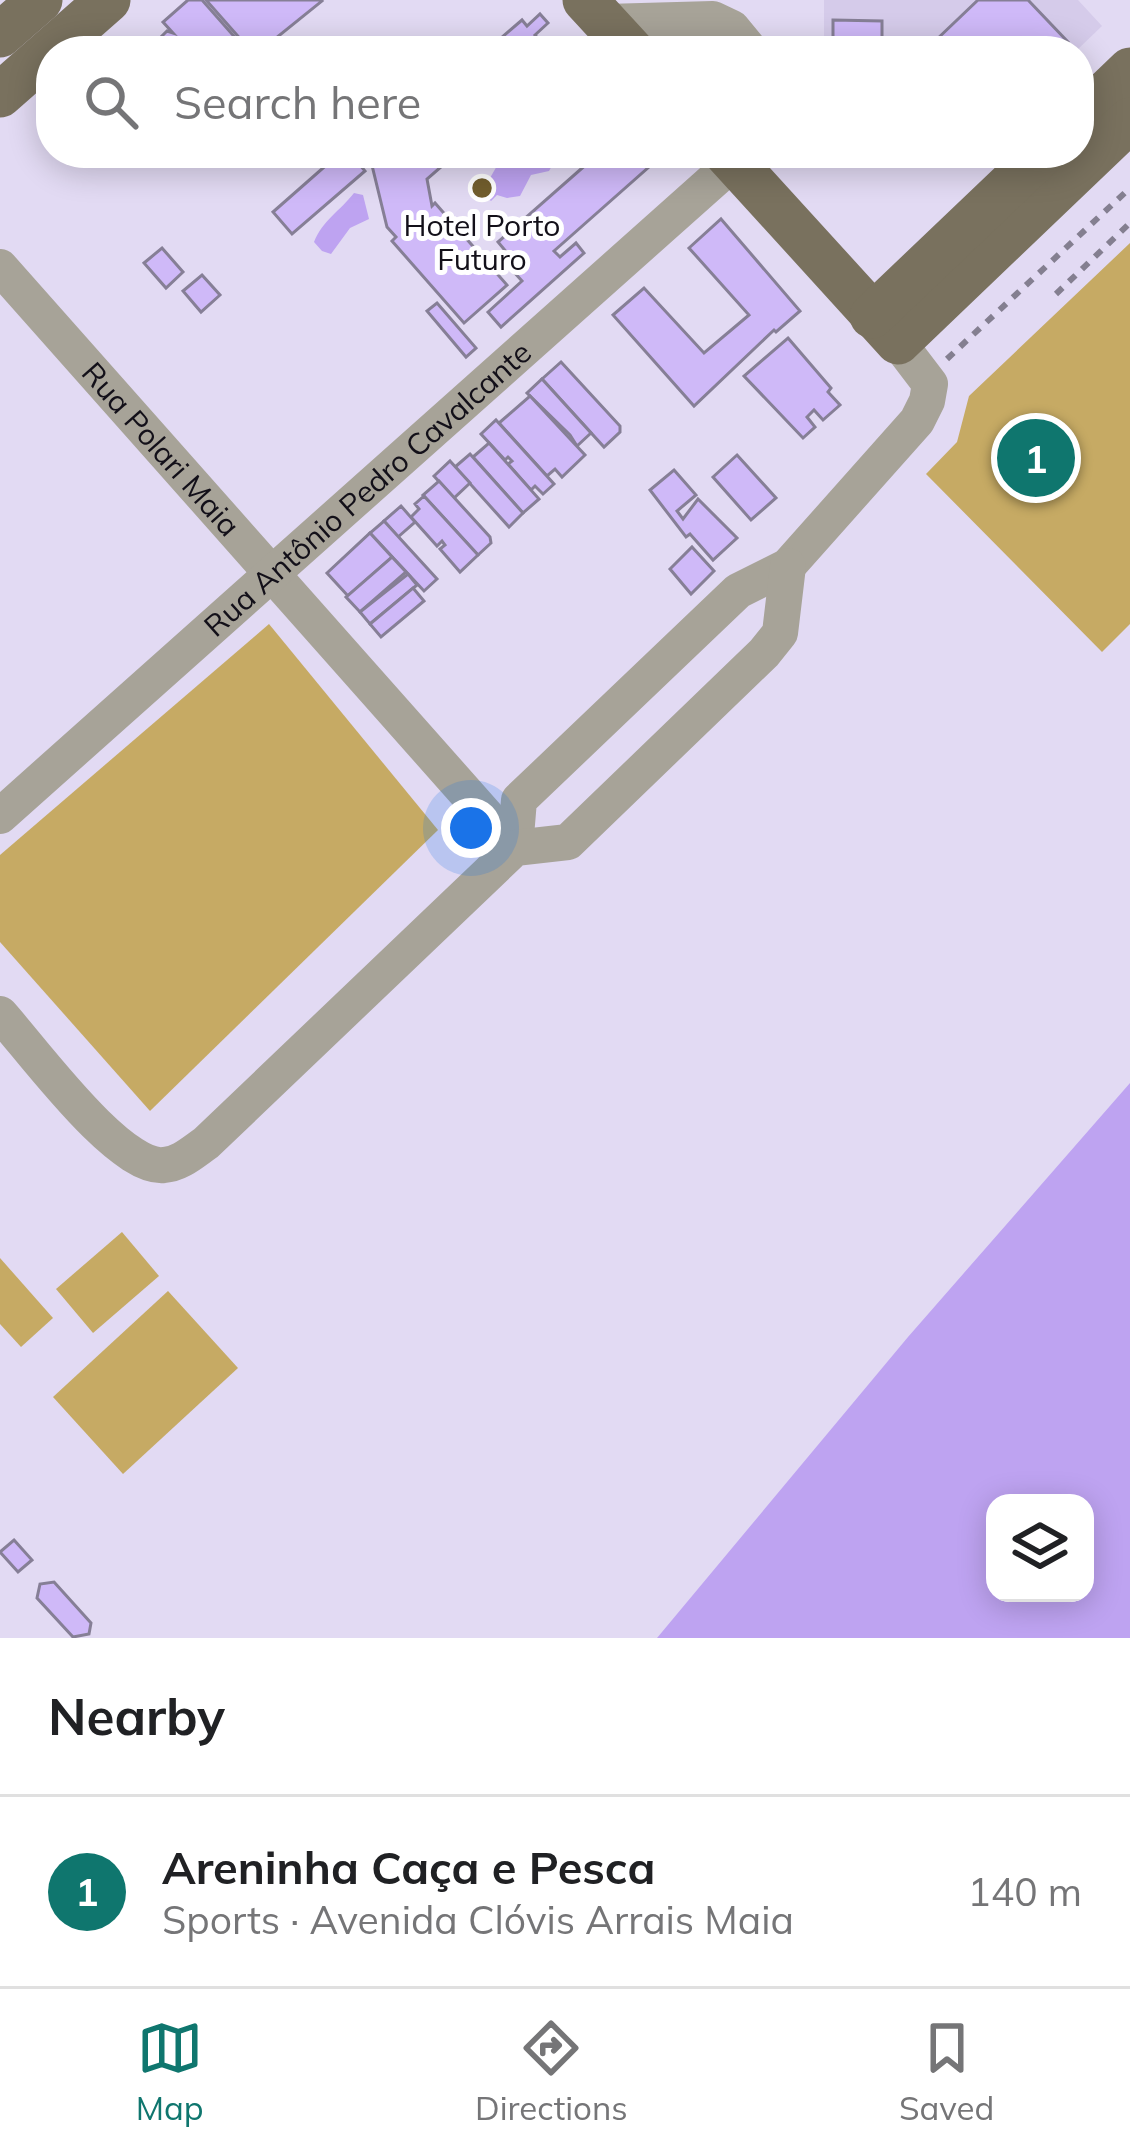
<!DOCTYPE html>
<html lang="en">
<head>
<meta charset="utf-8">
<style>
	body { margin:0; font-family:Mulish,sans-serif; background:#f6f6f6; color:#202124 }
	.controls { position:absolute; right:36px; bottom:36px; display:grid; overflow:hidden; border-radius:24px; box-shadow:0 6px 30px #0003 }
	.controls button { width:108px; height:108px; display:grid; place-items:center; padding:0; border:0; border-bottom:3px solid #e0e0e0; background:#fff; color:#202124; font:60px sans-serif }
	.you { position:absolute; left:471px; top:828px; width:42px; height:42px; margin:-30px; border:9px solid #fff; border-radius:50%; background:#1a73e8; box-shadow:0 0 0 18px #1a73e833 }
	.badge { display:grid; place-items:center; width:78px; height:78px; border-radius:50%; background:#0f766e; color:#fff; font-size:39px; font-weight:700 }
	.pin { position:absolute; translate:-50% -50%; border:6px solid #fff; box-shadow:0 3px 12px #0006 }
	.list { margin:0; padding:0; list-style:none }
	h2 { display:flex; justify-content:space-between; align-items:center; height:156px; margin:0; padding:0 48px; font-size:51px }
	h2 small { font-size:39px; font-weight:400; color:#757577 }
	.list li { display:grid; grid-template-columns:78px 1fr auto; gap:36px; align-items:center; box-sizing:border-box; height:192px; padding:0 48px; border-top:3px solid #e0e0e0 }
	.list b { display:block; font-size:45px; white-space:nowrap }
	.list p { margin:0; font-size:39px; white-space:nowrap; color:#757577 }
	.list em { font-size:39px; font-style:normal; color:#757577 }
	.icon { flex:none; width:66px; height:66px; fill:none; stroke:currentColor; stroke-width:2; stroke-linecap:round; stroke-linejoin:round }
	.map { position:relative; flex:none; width:1130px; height:1638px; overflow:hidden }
	.search { position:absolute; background:#fff; box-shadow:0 6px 30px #0003; left:36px; right:36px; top:36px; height:132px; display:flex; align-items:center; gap:30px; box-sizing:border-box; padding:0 42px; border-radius:48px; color:#757577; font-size:45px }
	.sheet { height:348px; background:#fff }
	nav { display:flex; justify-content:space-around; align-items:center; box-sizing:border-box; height:168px; border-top:3px solid #e0e0e0; background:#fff; font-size:33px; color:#757577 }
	nav a { display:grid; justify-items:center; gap:6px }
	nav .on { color:#0f766e }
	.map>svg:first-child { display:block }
	.built { fill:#d5cbea }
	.green { fill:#c6aa64 }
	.water { fill:#bea3f1; fill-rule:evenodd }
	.building { fill:#cfb9f8; stroke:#867f96; stroke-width:3 }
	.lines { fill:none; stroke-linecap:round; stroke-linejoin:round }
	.path { stroke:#847f90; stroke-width:6; stroke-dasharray:9 9; stroke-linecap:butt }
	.minor { stroke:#a7a398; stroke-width:36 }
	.major { stroke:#79715e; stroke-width:45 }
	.poi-dot { fill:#725e2d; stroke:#fff; stroke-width:4.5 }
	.labels { text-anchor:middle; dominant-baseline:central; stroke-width:10; stroke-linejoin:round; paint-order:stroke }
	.poi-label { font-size:30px; fill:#131019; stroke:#fff }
	.street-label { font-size:30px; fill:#131019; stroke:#fff }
</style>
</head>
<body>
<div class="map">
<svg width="1130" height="1638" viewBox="0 0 1130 1638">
	<rect width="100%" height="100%" fill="#e2daf3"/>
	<polygon class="built" points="824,0 1078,0 1102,26 1076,51 824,51"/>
	<g class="green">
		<polygon points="1130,243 1130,624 1102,652 926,474 957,442 969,396"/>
		<polygon points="269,624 438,830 150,1111 0,942 0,855"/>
		<polygon points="122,1232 159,1276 93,1333 56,1289"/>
		<polygon points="0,1258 53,1318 21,1347 0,1324"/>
		<polygon points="168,1291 238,1368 123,1474 53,1397"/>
	</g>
	<g class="water">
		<polygon points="521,153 558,155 549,171 531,175 520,196 507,198 497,195 491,201 482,192 498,164 514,160"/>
		<path d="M354 193 363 195 369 219 350 228 331 254 322 251 314 242C323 220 340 211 354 193Z"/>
		<path d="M1130 1083V1638H657L908 1337ZM1085 1503V1593H995V1503Z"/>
	</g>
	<g class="building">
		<polygon points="188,0 202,0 247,51 147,51 167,31 173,33 163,22"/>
		<polygon points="206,0 321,0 322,1 260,51 251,51"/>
		<polygon points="978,0 1028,0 1068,42 1059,51 942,51 934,42"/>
		<polygon points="540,14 548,23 535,35 549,51 486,51 522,20 527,26"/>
		<polygon points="833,20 882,21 882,51 833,51"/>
		<polygon points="340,153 350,153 365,171 292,234 273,212"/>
		<polygon points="369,153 457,153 427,179 432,206 435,203 507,285 464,323 392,241 396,237 387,227"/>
		<polygon points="581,153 641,153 650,166 554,251 560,257 576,243 584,253 501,327 488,312 522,281 513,271 518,266 498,242 589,162"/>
		<polygon points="721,219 800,311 776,332 774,330 694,406 613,315 644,288 704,353 749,315 689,248"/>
		<polygon points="162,248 183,272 166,288 144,263"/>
		<polygon points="202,275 220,295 201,312 183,291"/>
		<polygon points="437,303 476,348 466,357 427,311"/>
		<polygon points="788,338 831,388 828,392 840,405 823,420 814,410 807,417 815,427 803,438 744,376"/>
		<polygon points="561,362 620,426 620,432 604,447 542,379"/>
		<polygon points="542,379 591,433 577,446 570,435 527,393"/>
		<polygon points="530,396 585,455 562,477 555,469 547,476 499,423"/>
		<polygon points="496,420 554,484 543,494 535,486 531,490 508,464 512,461 508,457 505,460 481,434"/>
		<polygon points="489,443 539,499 523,513 473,457"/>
		<polygon points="470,454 523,513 509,527 455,467"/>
		<polygon points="737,455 776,498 751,520 713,477"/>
		<polygon points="450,461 470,483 454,498 434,476"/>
		<polygon points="674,470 696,495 677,511 683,519 698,499 737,538 713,560 690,534 686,537 650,490"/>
		<polygon points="439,481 490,537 491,543 478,555 423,495"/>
		<polygon points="424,496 478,555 460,572 440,549 445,545 442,541 437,546 411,517 419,509 415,504"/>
		<polygon points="401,506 415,522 398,537 384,521"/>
		<polygon points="384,521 437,579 424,591 370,533"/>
		<polygon points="370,533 392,557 348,596 327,573"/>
		<polygon points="692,547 714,571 691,594 670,569"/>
		<polygon points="392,557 406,572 360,612 346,597"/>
		<polygon points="408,574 417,585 370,624 360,612"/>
		<polygon points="413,588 424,601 381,637 370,624"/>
		<polygon points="14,1540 32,1560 18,1572 0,1552"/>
		<polygon points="54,1582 91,1623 89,1634 73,1637 37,1598 40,1584"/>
	</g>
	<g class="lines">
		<g class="path">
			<polyline points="1056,294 1130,223"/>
			<polyline points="947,359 1130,188"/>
		</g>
		<g class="minor">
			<polyline points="606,22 713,19 732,28 751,51"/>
			<path id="s1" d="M0 267 515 848"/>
			<path id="s2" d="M0 816 734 162"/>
			<polyline points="515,848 519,800 738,591 788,566 917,421 927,401 930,384 898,342"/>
			<path d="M0 1014C31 1048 119 1170 164 1165 180 1164 193 1152 206 1143L515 848 568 842 764 653 780 633 788 566"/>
		</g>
		<g class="major">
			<polyline points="585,0 632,51"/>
			<polyline points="0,35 40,0"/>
			<polyline points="0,95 108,0"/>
			<polyline points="1079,119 1130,70"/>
			<polyline points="726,153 898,342 1130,120"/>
			<polyline points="872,316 1043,153"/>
		</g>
	</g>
	<circle class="poi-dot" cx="482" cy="188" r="12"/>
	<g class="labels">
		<g class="poi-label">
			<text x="482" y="225">Hotel Porto<tspan x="482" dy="34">Futuro</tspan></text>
		</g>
		<g class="street-label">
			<text stroke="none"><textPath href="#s1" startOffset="243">Rua Polari Maia</textPath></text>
			<text stroke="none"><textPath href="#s2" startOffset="492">Rua Antônio Pedro Cavalcante</textPath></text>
		</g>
	</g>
</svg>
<div class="controls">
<button><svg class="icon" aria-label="layers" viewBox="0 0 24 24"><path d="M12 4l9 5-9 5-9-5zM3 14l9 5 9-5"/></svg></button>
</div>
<div class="you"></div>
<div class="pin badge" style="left:1036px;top:458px">1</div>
<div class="search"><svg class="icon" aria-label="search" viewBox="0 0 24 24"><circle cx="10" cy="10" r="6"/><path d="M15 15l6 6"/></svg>Search here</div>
</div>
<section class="sheet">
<h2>Nearby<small></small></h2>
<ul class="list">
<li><span class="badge">1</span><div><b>Areninha Caça e Pesca</b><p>Sports · Avenida Clóvis Arrais Maia</p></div><em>140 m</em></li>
</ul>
</section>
<nav>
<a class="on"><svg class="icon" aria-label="map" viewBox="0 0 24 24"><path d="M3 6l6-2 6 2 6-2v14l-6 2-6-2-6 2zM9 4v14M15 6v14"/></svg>Map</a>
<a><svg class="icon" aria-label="directions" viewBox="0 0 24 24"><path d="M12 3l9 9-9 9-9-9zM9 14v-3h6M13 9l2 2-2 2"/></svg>Directions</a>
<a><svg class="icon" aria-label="saved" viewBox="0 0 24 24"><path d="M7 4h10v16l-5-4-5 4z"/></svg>Saved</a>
</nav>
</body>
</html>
